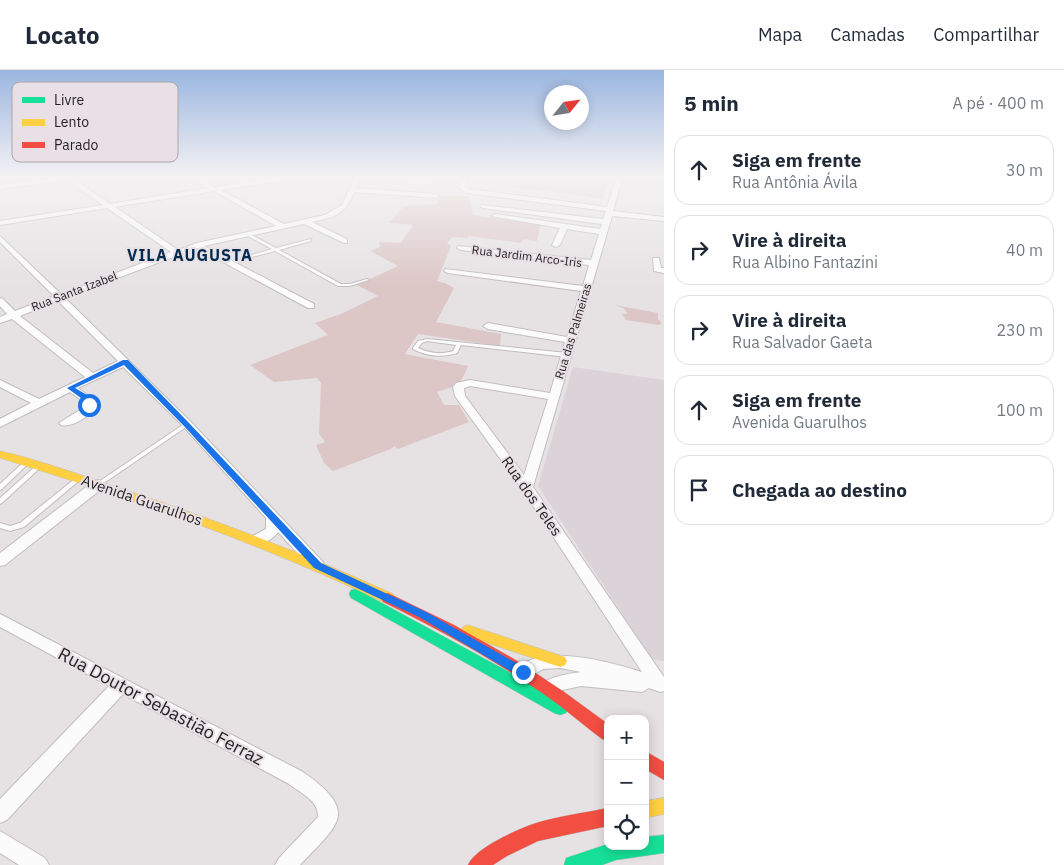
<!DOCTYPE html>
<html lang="pt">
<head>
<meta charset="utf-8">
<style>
	body { margin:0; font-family:"IBM Plex Sans",sans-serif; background:#f6f6f7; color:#1f2937 }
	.controls { position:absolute; right:15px; bottom:15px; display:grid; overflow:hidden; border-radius:10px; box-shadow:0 2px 12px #0003 }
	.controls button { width:45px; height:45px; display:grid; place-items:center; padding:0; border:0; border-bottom:1px solid #e0e1e3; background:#fff; color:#1f2937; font:25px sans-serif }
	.compass { position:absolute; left:544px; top:15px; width:45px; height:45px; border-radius:50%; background:#fff; box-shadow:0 2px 12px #0003; rotate:60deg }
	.stop { position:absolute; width:15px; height:15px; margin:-11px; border:4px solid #1a73e8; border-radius:50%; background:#fff }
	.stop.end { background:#1a73e8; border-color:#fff; box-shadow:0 1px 5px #0008 }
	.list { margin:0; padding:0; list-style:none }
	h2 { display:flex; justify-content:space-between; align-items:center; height:65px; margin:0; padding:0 20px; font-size:21px }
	h2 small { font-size:16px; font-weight:400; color:#747a83 }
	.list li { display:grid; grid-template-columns:32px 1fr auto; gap:15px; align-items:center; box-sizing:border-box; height:70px; margin:0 10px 10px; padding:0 10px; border:1px solid #e0e1e3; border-radius:15px }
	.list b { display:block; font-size:19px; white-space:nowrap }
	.list p { margin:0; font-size:16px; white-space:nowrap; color:#747a83 }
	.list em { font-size:16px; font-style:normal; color:#747a83 }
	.icon { flex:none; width:28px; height:28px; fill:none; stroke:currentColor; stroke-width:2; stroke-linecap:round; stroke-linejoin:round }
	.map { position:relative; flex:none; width:664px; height:795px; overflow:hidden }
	header { display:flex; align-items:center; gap:30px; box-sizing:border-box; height:70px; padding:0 25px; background:#fff; border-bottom:1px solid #e0e1e3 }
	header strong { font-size:24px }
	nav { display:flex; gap:28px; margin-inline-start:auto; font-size:18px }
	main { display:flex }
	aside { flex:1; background:#fff }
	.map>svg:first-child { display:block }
	.built { fill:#dcd3d8 }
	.green { fill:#dcc6c6 }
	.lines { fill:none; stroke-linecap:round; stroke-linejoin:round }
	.lane-casing { stroke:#c0bdbf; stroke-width:2 }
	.street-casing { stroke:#c0bdbf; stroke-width:2 }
	.fast-casing { stroke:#c0bdbf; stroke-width:1 }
	.slow-casing { stroke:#c0bdbf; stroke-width:1 }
	.jam-casing { stroke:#c0bdbf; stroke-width:1 }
	.lane { fill:#fbfbfb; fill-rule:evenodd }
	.street { fill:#fbfbfb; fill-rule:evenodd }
	.fast { fill:#16e098; fill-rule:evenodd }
	.slow { fill:#ffcf43; fill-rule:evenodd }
	.jam { fill:#f24e42; fill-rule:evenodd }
	.route { fill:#1a73e8 }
	.labels { text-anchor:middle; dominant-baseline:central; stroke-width:4; stroke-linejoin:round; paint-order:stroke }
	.far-street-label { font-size:12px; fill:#221f21; stroke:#e8e0e5 }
	.street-label { font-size:15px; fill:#221f21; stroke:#e8e0e5 }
	.far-district-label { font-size:16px; font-weight:bold; letter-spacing:1px; fill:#002b4f; stroke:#e8e0e5 }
	.near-street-label { font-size:18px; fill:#221f21; stroke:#e8e0e5 }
	.key { fill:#e8e0e5; stroke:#ada6aa; stroke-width:1 }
	.key-label { font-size:14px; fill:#221f21 }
</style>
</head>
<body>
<header>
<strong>Locato</strong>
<nav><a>Mapa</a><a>Camadas</a><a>Compartilhar</a></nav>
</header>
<main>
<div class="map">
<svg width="664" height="795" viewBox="0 0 664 795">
	<rect width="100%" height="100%" fill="#e6e2e4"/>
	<polygon class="built" points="573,297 664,310 664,591 652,589 538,416"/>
	<g class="green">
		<polygon points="474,106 584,106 611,109 602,129 574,124 472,113"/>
		<path d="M441 126H468L473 145 541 154 537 171 524 169 521 173 469 166 467 168 453 167 447 173 451 176 437 211 445 213 454 218 436 252 501 264 500 276 418 264 405 284 468 296C461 315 456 316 437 322L444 335H459L469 352 398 379 394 376 391 379 333 401 324 393 316 375 325 372 319 364 321 313 317 308 274 312 250 295 328 265 315 253 341 244 378 226 357 215 398 196 370 181 380 177 379 172 401 173 413 155 389 153 404 136 437 134Z"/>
		<polygon points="614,235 658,243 658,249 662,253 659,255 626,250 622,244 627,244 627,242 623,238"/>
	</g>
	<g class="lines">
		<g class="lane-casing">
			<g id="lane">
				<polygon points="246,163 248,163 276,178 311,169 311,171 279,180 341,214 350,214 367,209 369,210 350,216 338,216 275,181 241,190 241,188 272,179 246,165"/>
				<path d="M427 269 567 283 570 285 567 287 461 275 457 283C443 288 426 286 413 279V278L418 271ZM427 271 456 275 453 281C441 285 429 283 418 278L422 273Z"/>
				<polygon points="187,352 189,353 190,354 189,355 101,415 97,415 96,414 97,413"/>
				<polygon points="27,390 29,391 30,392 29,393 2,419 0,420 0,414 25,391"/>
				<polygon points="39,394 42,396 41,397 2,433 0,434 0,428 37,395"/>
				<polygon points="79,406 82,408 81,409 24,457 10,461 0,458 0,453 10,456 20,453 77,407"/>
			</g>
		</g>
		<g class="street-casing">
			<g id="street">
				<path d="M62 106H90L74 109 110 134 208 118 187 106H194L215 117 289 106H302L299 108 221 120 284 154 325 145 342 135 355 106H361L356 118 436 124 439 126 436 128 354 122C345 145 335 147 312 152L347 169V173H344L304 154 204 176 314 234V238H308L197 178 65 228 191 352 322 491 324 495 322 499 317 500 312 499 278 462C273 470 261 476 251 473L249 470 251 467 266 459V448L183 356 123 297 78 318 89 326 95 338C88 347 72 358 61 355L59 353 83 338 81 330 70 322 0 357V349L31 333 0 317V310L39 329 85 307 12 249 0 253V247L7 244 0 236V228L3 229 15 241 54 226 0 172V166L61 224 171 182 107 138 0 155V151L103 135 67 110 0 119V115ZM214 121 276 156 197 173 178 180 115 137ZM58 231 118 291 93 303 20 246Z"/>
				<path d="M413 106 461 108 462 106H468L465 117 469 119 607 137 616 110 593 106H623L613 141 664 147V151L612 146 533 417 664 607V621L660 622 649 618 642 622 581 616 563 620 545 628 539 626 536 621C543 607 567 604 581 602L560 598 543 599 520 613 514 611 512 606C530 569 611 592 642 602L522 419 455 326 453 317 456 313 470 310 550 323 565 272 488 259 483 256 488 253 567 267 581 221 448 203 444 201 445 199 583 216 589 195 461 180 457 178 458 176 591 190 599 164 567 159 560 175 556 177 552 175 560 158 491 146 495 144 600 159 602 154 483 138 481 137V135L603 149 606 141 467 123 459 118 460 112ZM470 316 548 329 524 405 465 326 464 318Z"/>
				<polygon points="653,188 659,188 661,198 664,198 664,203 654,201"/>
				<polygon points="99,410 105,414 104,417 5,495 0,496 0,483 94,411"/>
				<path d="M0 544 303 702C360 742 339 754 300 795H275L279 788 318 747C319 731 301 723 289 714L123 624 7 750 0 753V729L109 616 0 557Z"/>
				<polygon points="0,761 45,788 49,795 19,795 0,783"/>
			</g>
		</g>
		<g class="fast-casing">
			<g id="fast">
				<polygon points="356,519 566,633 568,638 566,643 560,645 554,643 351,528 349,524 351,520"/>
				<polygon points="664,765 664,783 616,790 602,795 564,795 566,788 608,774 608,776 645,776 645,767"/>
			</g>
		</g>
		<g class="slow-casing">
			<g id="slow">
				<path d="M0 381C39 390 78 404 116 417 211 448 303 483 393 524L395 528 393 532 388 533 383 532C259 473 131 428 0 388Z"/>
				<polygon points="468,555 565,587 567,591 565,595 560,597 463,565 461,561 463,557"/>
				<polygon points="664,728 664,744 645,748 645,731"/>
			</g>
		</g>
		<g class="jam-casing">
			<g id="jam">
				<path d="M388 523 454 555 514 589 560 619 608 654V671L602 669C582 654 563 637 542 623 491 588 438 559 383 532L381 528 383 524Z"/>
				<polygon points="645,681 664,692 664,710 645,699"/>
				<path d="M608 738V756L538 771 507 786 493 795H468C475 778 518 759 536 753 559 746 584 743 608 738Z"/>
			</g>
		</g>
		<use href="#lane" class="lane"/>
		<use href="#street" class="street"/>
		<use href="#fast" class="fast"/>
		<use href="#slow" class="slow"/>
		<use href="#jam" class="jam"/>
	</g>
	<linearGradient id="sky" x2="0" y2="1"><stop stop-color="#9ab6e0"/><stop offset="0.49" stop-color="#f4f2f3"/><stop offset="1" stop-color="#f4f2f3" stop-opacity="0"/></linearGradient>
	<rect width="664" height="217" fill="url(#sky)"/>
	<polygon class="route" points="123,290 128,290 189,353 321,493 426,542 527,599 528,602 527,606 519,606 419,547 314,498 184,356 124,295 75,318 87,325 92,335 91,336 86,336 81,328 67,318"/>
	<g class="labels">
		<g class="far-street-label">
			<text transform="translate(527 186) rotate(7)">Rua Jardim Arco-Iris</text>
			<text transform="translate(74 221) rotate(-21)">Rua Santa Izabel</text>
			<text transform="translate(573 261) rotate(-73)">Rua das Palmeiras</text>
		</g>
		<g class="street-label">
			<text transform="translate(532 426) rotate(55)">Rua dos Teles</text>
			<text transform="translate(142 430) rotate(19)">Avenida Guarulhos</text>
		</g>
		<g class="far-district-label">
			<text x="190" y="185">VILA AUGUSTA</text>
		</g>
		<g class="near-street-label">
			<text transform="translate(161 636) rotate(28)">Rua Doutor Sebastião Ferraz</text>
		</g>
	</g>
	<rect x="12" y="12" width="166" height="80" rx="8" class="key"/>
	<rect x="22" y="27" width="23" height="6" fill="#16e098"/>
	<rect x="22" y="49" width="23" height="7" fill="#ffcf43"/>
	<rect x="22" y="72" width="23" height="6" fill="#f24e42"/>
	<g class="key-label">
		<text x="54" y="35">Livre</text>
		<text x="54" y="57">Lento</text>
		<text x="54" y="80">Parado</text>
	</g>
</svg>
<div class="controls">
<button>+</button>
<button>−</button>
<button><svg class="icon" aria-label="locate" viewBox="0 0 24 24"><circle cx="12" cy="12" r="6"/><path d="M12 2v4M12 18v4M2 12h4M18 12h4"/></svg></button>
</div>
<svg class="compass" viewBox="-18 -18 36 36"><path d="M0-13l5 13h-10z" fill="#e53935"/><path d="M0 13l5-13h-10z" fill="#747a83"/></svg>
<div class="stop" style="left:89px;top:335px"></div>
<div class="stop end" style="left:523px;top:602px"></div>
</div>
<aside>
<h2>5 min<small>A pé · 400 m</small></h2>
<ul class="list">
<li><svg class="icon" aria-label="ahead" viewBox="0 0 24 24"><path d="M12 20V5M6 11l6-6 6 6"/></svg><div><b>Siga em frente</b><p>Rua Antônia Ávila</p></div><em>30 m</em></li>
<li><svg class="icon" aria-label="right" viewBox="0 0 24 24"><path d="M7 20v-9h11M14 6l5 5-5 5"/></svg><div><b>Vire à direita</b><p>Rua Albino Fantazini</p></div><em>40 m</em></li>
<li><svg class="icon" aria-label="right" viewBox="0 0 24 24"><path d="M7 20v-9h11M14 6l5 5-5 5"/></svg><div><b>Vire à direita</b><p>Rua Salvador Gaeta</p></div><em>230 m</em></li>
<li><svg class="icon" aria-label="ahead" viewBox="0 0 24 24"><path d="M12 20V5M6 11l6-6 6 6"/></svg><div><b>Siga em frente</b><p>Avenida Guarulhos</p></div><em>100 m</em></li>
<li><svg class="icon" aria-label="arrive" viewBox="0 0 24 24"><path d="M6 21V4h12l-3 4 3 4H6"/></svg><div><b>Chegada ao destino</b></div></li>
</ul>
</aside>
</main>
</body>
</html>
